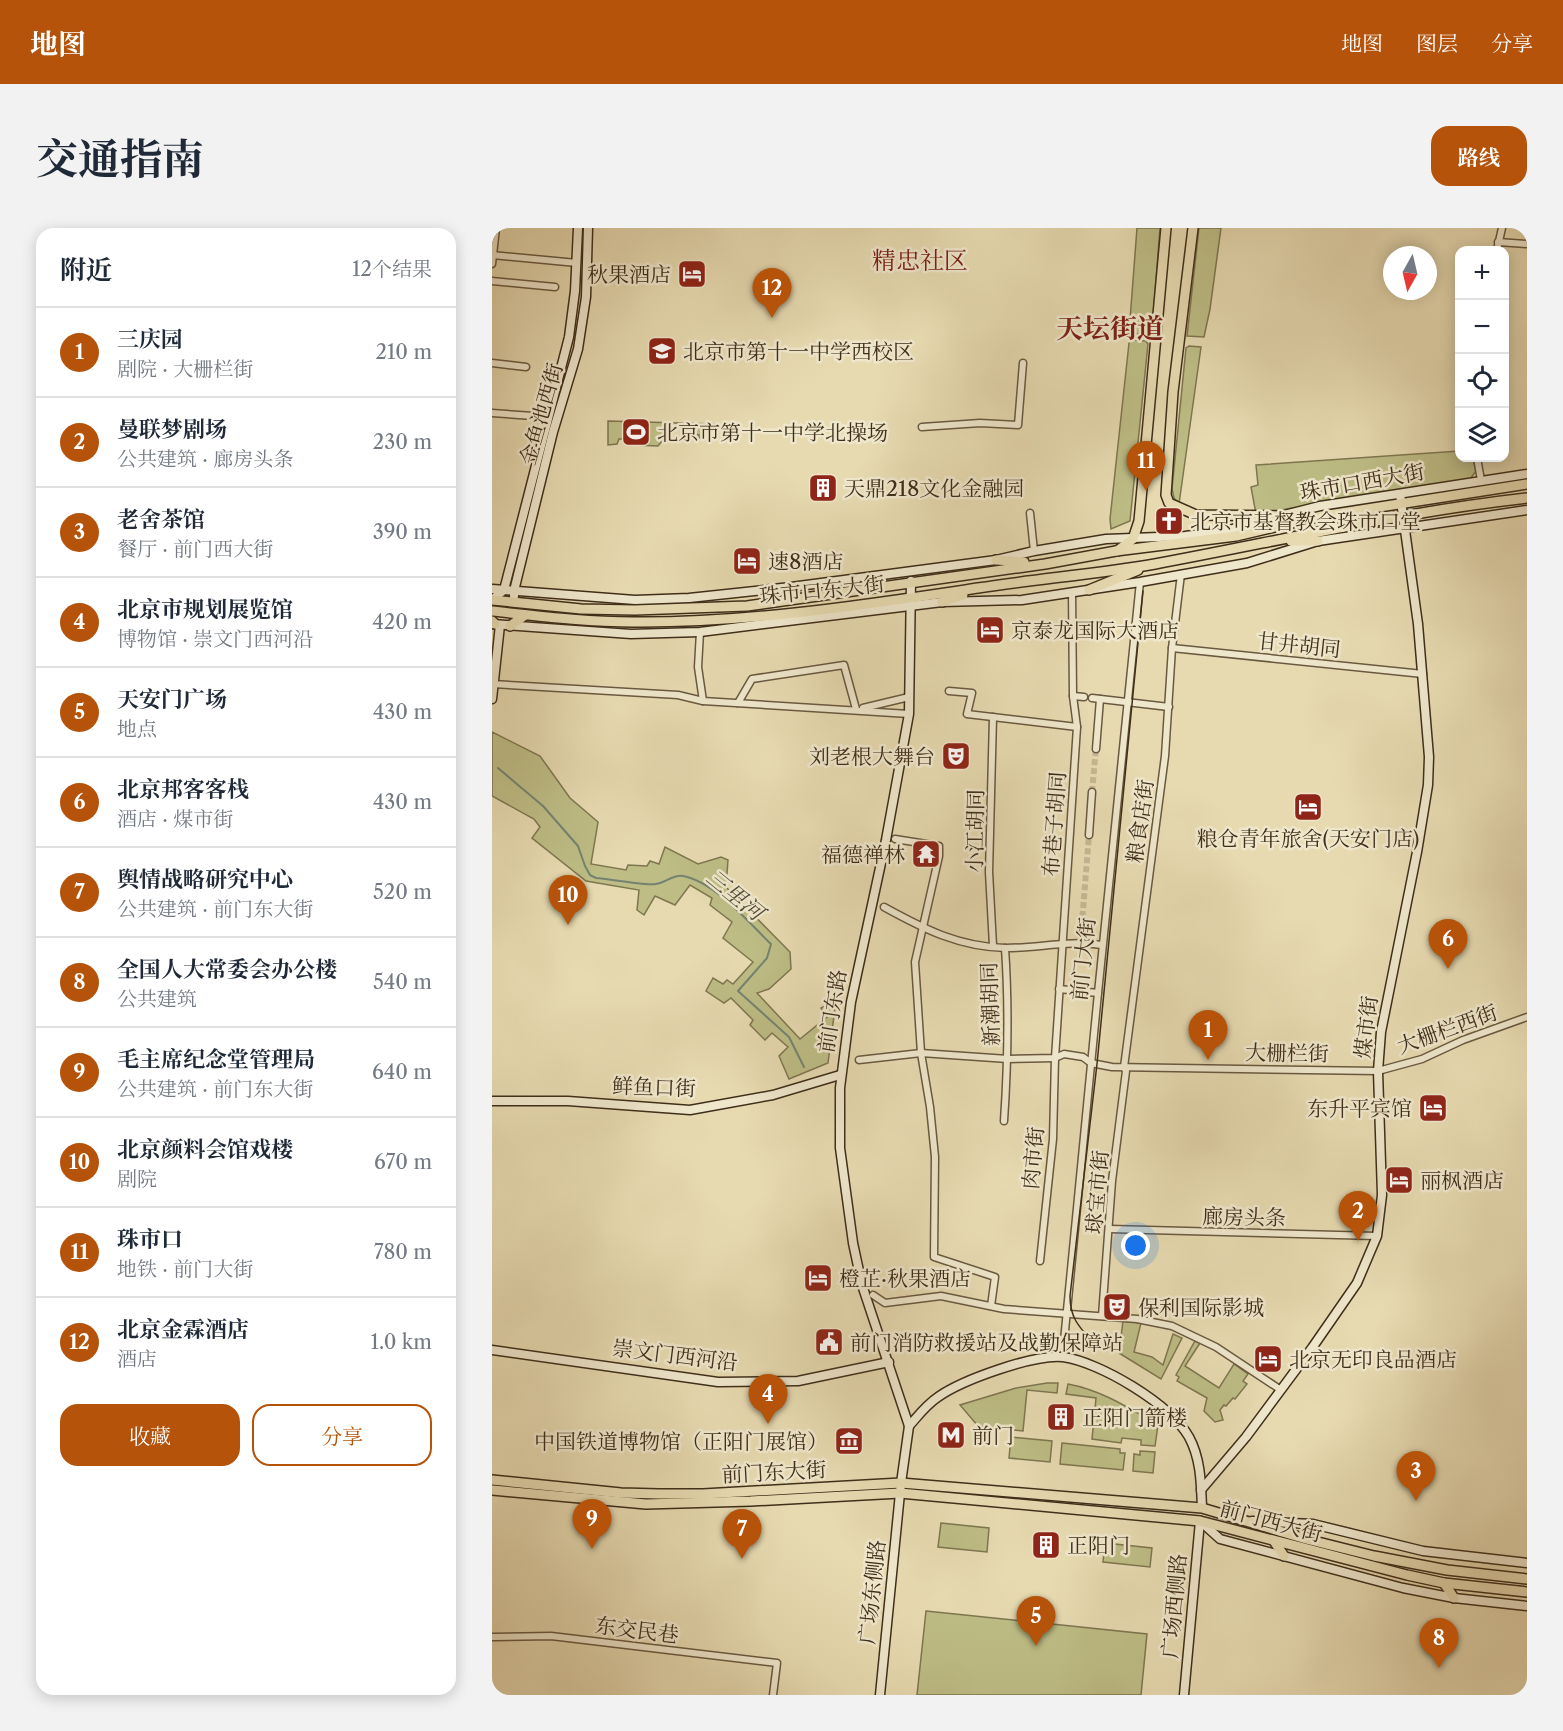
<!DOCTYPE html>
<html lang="zh">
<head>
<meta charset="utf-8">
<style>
	body { margin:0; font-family:"Libre Caslon Text","Noto Serif SC",serif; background:#f2f2f3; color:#1f2937 }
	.controls { position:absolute; right:18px; top:18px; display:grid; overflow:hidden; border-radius:12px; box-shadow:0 3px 15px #0003 }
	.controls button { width:54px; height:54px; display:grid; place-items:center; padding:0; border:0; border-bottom:2px solid #e0e1e3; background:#fff; color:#1f2937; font:30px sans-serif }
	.compass { position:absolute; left:891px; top:18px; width:54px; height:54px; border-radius:50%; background:#fff; box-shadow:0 3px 15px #0003; rotate:188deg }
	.you { position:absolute; left:644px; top:1018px; width:21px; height:21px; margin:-15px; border:4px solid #fff; border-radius:50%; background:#1a73e8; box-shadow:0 0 0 9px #1a73e833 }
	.badge { display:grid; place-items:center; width:39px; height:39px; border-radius:50%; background:#b45309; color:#fff; font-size:20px; font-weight:700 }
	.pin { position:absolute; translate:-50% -50px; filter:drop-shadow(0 2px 3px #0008) }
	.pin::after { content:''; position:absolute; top:32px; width:21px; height:18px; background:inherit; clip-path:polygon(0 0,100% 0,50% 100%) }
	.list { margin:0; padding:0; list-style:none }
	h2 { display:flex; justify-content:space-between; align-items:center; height:78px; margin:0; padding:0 24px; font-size:26px }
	h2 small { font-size:20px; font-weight:400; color:#747a83 }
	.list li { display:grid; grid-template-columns:39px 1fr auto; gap:18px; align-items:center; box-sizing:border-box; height:90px; padding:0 24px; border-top:2px solid #e0e1e3 }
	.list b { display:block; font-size:22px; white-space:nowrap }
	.list p { margin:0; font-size:20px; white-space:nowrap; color:#747a83 }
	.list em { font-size:20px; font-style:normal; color:#747a83 }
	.actions { display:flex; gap:12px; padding:18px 24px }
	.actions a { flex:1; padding:14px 0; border:2px solid #b45309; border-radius:18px; text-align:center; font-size:21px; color:#b45309 }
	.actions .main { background:#b45309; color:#fff }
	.icon { flex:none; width:33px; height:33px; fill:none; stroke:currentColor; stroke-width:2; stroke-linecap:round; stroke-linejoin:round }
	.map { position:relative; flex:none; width:1035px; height:1467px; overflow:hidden; border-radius:18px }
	header { display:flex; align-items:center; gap:36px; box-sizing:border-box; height:84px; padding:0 30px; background:#b45309; color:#fff }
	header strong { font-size:28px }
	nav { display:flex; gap:33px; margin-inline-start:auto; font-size:21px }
	.intro { display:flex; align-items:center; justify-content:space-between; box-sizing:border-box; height:144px; padding:0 36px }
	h1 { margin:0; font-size:42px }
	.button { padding:15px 27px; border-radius:18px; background:#b45309; color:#fff; font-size:21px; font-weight:700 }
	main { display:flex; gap:36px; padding:0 36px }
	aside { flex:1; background:#fff; border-radius:18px; box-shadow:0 3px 15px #0003 }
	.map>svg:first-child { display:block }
	.green { fill:#bebd86; stroke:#7e7650; stroke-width:1.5 }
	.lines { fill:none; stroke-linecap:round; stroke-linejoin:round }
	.stream { stroke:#748370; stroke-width:2 }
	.street-tunnel { stroke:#c5b893; stroke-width:6; stroke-dasharray:6 3; stroke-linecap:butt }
	.street-casing { stroke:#695940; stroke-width:9 }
	.secondary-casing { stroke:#3f2e1a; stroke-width:11 }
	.primary-casing { stroke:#3f2e1a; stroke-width:12 }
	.street { stroke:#efe7cc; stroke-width:6 }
	.secondary { stroke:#efe7cc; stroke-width:8 }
	.primary { stroke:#e7dab1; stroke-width:9 }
	.tram { stroke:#3f2e1a; stroke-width:1.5 }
	.labels { text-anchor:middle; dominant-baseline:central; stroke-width:5; stroke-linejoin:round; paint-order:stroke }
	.poi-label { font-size:21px; fill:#3f2e1a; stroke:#efe7cc; text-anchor:start }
	.street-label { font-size:21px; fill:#3f2e1a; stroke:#efe7cc }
	.water-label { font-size:22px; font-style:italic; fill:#514a37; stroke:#efe7cc }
	.quarter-label { font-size:24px; fill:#7a1f14; stroke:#efe7cc }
	.district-label { font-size:27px; font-weight:bold; fill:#7a1f14; stroke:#efe7cc }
</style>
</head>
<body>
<header>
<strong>地图</strong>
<nav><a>地图</a><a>图层</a><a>分享</a></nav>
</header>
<div class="intro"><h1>交通指南</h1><a class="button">路线</a></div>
<main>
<aside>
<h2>附近<small>12个结果</small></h2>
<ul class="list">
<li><span class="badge">1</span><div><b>三庆园</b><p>剧院 · 大栅栏街</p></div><em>210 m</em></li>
<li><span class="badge">2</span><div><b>曼联梦剧场</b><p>公共建筑 · 廊房头条</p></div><em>230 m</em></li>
<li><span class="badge">3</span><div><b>老舍茶馆</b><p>餐厅 · 前门西大街</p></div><em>390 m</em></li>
<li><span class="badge">4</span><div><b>北京市规划展览馆</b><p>博物馆 · 崇文门西河沿</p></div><em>420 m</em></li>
<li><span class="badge">5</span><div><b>天安门广场</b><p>地点</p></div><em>430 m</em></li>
<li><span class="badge">6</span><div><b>北京邦客客栈</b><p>酒店 · 煤市街</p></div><em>430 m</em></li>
<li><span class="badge">7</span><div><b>舆情战略研究中心</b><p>公共建筑 · 前门东大街</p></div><em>520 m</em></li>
<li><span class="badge">8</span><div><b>全国人大常委会办公楼</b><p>公共建筑</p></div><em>540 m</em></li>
<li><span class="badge">9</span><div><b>毛主席纪念堂管理局</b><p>公共建筑 · 前门东大街</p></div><em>640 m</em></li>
<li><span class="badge">10</span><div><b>北京颜料会馆戏楼</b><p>剧院</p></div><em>670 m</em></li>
<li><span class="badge">11</span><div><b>珠市口</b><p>地铁 · 前门大街</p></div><em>780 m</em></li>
<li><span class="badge">12</span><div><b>北京金霖酒店</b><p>酒店</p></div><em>1.0 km</em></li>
</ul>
<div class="actions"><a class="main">收藏</a><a>分享</a></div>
</aside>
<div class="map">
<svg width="1035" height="1467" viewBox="0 0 1035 1467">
	<rect width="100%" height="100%" fill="#e7dab1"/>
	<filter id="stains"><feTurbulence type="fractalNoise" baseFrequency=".00333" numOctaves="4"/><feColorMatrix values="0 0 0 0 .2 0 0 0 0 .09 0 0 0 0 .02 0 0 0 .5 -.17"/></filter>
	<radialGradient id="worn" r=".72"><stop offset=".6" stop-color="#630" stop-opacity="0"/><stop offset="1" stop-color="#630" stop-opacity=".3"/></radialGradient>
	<g class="green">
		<polygon points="645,0 668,0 660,104 652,107 637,105"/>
		<polygon points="707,0 729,0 718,81 712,109 695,108"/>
		<polygon points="640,112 654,113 656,116 638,293 619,301 618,291 637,115"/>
		<polygon points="697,118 709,119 687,276 682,270 680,261 694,120"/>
		<polygon points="116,193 223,196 221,211 207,210 207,207 201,206 200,200 178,198 172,203 171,212 166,218 142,217 138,211 127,211 125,216 116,217"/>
		<polygon points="967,223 968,230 981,230 984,243 978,251 764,286 759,259 766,257 764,237"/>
		<polygon points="0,504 48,528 78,570 106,594 99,636 134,642 136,637 155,638 158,633 167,636 173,619 206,636 229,629 236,632 234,659 298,724 299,741 277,761 265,765 308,811 335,789 329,780 344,772 336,835 297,851 287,828 296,819 280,805 273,812 258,797 261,792 239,770 232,775 214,763 221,750 231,756 235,752 241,756 261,734 231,710 240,694 218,677 220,670 198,657 183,677 163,668 152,687 145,682 147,662 94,653 40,610 48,599 42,591 0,568"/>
		<polygon points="631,1093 649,1095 642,1124 660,1129 671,1137 681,1106 690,1110 669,1151 627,1125"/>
		<polygon points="703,1113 708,1115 693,1138 727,1160 742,1136 756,1146 751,1153 755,1156 743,1171 741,1170 734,1178 732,1177 728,1182 731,1192 723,1194 712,1183 715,1170 685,1153 687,1149 684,1147"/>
		<polygon points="555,1155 566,1155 565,1165 535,1162 531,1203 486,1198 468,1177 524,1160"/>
		<path d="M576 1156C609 1162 637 1180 666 1197L663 1218 649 1217V1212L630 1210 629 1215 600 1211 604 1170 574 1166Z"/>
		<polygon points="519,1209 560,1213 558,1234 517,1230"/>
		<polygon points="570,1215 628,1221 628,1225 633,1225 631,1242 568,1236"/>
		<polygon points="648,1223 663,1224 661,1245 641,1243 642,1226 648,1227"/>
		<polygon points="449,1295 497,1300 495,1324 446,1319"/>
		<polygon points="613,1315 660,1320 658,1339 611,1334"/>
		<polygon points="434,1383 655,1406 649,1467 425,1467"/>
	</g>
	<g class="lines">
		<path class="stream" d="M6 540 51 578 86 618 93 638 98 647 104 650C118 651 152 658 164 656 173 655 182 646 191 648 223 654 256 694 279 716L275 730 246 763 297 809 312 839"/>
		<g class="street-tunnel">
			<polyline points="600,564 604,521"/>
			<polyline points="589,707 597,607"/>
		</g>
		<g class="street-casing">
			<g id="street">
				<polyline points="1006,14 1035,16"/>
				<polyline points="1005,22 1010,0"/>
				<polyline points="0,27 85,35"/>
				<polyline points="0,36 4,0"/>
				<polyline points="0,53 63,59"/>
				<polyline points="0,135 34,139"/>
				<polyline points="0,185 56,189"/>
				<polyline points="430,199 488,195 526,197 531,135"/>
				<polyline points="985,230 989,252"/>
				<polyline points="538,285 542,323"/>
				<polyline points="208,404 206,439 211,473"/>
				<polyline points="680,420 931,446"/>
				<polyline points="0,456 186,467 211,473 417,486"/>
				<polyline points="457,463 480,465 475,486 585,499"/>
				<polyline points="581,468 592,469"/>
				<polyline points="600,470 677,479"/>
				<polyline points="246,475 260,451 352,437 364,481"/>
				<polyline points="371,480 417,469"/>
				<polyline points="604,521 608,471"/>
				<polyline points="597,607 600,564"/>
				<polyline points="403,611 447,618 447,628 423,734 429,825 438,879 443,929 442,1029 503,1049 499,1078"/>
				<path d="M392 679C432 701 467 719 514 720 547 720 577 712 610 717"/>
				<polyline points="501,718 497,644 501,489"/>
				<polyline points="567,761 606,765"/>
				<polyline points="367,832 429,825 516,831 563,830 572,826 591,829 599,835 620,839 886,843 930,831 971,812 1035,789"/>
				<path d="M512 893C516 834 517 778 513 720"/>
				<polyline points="618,1001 885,1008"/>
				<polyline points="548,1033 561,911 563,830 585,499 581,468 580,364"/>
				<polyline points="381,1067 393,1075 449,1068 512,1081 645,1091 680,1098 724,1119 789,1162"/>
				<polyline points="610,1088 620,953 634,843 632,839 673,528 680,420 689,346"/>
				<polyline points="572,1113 606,765 648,354"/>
				<polyline points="0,1409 59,1408 285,1435 281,1467"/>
			</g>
		</g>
		<g class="secondary-casing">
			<g id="secondary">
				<polyline points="796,286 828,278 1035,246"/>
				<polyline points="0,361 143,372 197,370 299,359 504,332 542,323 614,311 693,308 734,303 780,289"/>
				<polyline points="22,368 22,363 61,204 86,121 94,69 96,0"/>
				<polyline points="0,372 12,362 77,109 83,63 86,0"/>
				<polyline points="0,396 139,406 208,404 450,374 530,372 648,354 755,335 826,313 1035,282"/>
				<polyline points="0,471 8,397"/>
				<polyline points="0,873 76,873 198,882 281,867 348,847"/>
				<polyline points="0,1122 226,1154 306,1153 397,1134"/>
				<path d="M417 1198C426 1188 434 1177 446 1169 470 1152 542 1126 571 1129 608 1134 678 1176 697 1209 709 1231 709 1256 710 1280"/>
				<polyline points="709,1262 754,1209 820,1120 865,1055 885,1008 890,967 886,843 889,804 925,624 936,557 937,529 926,396 908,266"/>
				<polyline points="708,1293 728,1311 911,1360 962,1370 1035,1378"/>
				<polyline points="760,1293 821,1296 931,1323 1035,1335"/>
				<polyline points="388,1467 409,1255 417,1198 370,1057 361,1015 348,920 348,860 359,774 394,612 417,486 419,353"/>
				<polyline points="692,1467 708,1293"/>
			</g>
		</g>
		<g class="primary-casing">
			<g id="primary">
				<polyline points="701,0 681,164 674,267 677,275 704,287 815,288"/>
				<polyline points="799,313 826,313"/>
				<polyline points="625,323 641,311 647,293 674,0"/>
				<polyline points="504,332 532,334"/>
				<polyline points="597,362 646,342"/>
				<polyline points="0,372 89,381 143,382 255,378 553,336 624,323 744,308 830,288 1035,256"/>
				<polyline points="450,374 471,367"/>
				<path d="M0 383C47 388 94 394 141 394 256 395 372 377 486 360 545 351 604 346 663 336 787 313 910 284 1035 270"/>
				<polyline points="0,393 3,396"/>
				<polyline points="18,398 33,387"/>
				<polyline points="0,1252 129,1265 167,1266 211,1266 409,1255 710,1280 814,1311 882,1328 955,1342 1035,1351"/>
				<polyline points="0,1262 154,1276 259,1273 408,1265 708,1293 915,1347 952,1355 1035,1364"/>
				<polyline points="782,1313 792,1328"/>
				<polyline points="952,1355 962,1370"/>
			</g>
		</g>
		<use href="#street" class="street"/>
		<use href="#secondary" class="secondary"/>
		<use href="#primary" class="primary"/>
		<path class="tram" d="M600 1113C586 1098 578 1089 578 1068L605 836 651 363"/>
	</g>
	<defs>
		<g id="hotel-square" transform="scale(1.5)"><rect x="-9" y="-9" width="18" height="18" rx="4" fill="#8f2418" stroke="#efe7cc"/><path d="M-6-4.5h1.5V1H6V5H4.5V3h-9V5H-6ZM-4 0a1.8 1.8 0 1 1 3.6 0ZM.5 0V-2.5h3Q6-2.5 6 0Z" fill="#fff"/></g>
		<g id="school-square" transform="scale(1.5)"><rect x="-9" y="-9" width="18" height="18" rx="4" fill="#8f2418" stroke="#efe7cc"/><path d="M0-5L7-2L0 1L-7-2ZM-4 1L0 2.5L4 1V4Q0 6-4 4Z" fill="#fff"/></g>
		<g id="stadium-square" transform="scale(1.5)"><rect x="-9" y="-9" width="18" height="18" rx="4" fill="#8f2418" stroke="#efe7cc"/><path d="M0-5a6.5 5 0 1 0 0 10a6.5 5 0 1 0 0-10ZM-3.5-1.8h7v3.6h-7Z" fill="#fff"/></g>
		<g id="building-square" transform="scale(1.5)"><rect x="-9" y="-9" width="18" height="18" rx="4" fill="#8f2418" stroke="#efe7cc"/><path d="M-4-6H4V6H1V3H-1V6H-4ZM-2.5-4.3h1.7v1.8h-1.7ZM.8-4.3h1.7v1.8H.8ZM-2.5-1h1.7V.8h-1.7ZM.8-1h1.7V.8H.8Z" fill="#fff"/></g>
		<g id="church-square" transform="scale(1.5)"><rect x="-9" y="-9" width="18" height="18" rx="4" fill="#8f2418" stroke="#efe7cc"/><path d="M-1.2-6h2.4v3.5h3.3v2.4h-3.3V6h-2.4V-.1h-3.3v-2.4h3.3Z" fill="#fff"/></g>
		<g id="theatre-square" transform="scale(1.5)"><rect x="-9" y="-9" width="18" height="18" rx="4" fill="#8f2418" stroke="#efe7cc"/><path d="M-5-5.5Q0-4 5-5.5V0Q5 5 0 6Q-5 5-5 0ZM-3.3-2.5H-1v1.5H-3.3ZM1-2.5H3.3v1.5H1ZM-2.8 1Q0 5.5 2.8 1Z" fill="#fff"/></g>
		<g id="temple-square" transform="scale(1.5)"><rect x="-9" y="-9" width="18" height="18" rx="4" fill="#8f2418" stroke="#efe7cc"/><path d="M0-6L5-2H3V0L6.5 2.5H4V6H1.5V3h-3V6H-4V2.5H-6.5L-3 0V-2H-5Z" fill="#fff"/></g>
		<g id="civic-square" transform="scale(1.5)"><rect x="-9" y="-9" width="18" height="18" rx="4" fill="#8f2418" stroke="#efe7cc"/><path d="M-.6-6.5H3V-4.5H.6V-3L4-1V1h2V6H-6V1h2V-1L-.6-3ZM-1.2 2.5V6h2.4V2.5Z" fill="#fff"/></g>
		<g id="metro-square" transform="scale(1.5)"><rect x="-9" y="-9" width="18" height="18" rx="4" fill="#8f2418" stroke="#efe7cc"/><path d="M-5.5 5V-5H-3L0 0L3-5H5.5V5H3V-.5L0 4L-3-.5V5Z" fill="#fff"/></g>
		<g id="museum-square" transform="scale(1.5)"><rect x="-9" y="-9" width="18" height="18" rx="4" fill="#8f2418" stroke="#efe7cc"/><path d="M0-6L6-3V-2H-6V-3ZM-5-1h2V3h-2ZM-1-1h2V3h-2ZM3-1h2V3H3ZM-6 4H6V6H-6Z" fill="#fff"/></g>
	</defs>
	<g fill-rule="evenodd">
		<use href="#hotel-square" x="200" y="46"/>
		<use href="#school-square" x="170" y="123"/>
		<use href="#stadium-square" x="144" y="204"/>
		<use href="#building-square" x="331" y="260"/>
		<use href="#church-square" x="677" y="293"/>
		<use href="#hotel-square" x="255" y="333"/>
		<use href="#hotel-square" x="498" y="402"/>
		<use href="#theatre-square" x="464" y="528"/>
		<use href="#hotel-square" x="816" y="579"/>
		<use href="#temple-square" x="434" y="626"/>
		<use href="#hotel-square" x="941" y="880"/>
		<use href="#hotel-square" x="907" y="952"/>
		<use href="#hotel-square" x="326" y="1050"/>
		<use href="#theatre-square" x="625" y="1079"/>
		<use href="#civic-square" x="337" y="1114"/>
		<use href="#hotel-square" x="776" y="1131"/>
		<use href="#building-square" x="569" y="1189"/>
		<use href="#metro-square" x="459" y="1207"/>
		<use href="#museum-square" x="357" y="1213"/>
		<use href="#building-square" x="554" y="1317"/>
	</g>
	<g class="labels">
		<g class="poi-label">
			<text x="179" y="46" text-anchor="end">秋果酒店</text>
			<text x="191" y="123">北京市第十一中学西校区</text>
			<text x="165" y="204">北京市第十一中学北操场</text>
			<text x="352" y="260">天鼎218文化金融园</text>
			<text x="698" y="293">北京市基督教会珠市口堂</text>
			<text x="276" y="333">速8酒店</text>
			<text x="519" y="402">京泰龙国际大酒店</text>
			<text x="443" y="528" text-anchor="end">刘老根大舞台</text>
			<text x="816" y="610" text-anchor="middle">粮仓青年旅舍(天安门店)</text>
			<text x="413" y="626" text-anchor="end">福德禅林</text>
			<text x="920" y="880" text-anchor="end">东升平宾馆</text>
			<text x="928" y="952">丽枫酒店</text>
			<text x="347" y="1050">橙芷·秋果酒店</text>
			<text x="646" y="1079">保利国际影城</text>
			<text x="358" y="1114">前门消防救援站及战勤保障站</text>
			<text x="797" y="1131">北京无印良品酒店</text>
			<text x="590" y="1189">正阳门箭楼</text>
			<text x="480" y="1207">前门</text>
			<text x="336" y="1213" text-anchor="end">中国铁道博物馆（正阳门展馆）</text>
			<text x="575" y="1317">正阳门</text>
		</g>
		<g class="street-label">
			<text transform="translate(49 186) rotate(-74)">金鱼池西街</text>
			<text transform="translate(870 254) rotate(-10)">珠市口西大街</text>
			<text transform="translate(330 362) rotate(-6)">珠市口东大街</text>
			<text transform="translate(807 417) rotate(6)">甘井胡同</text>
			<text transform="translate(648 593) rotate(-82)">粮食店街</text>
			<text transform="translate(562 596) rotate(-86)">布巷子胡同</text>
			<text transform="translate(483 603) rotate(-89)">小江胡同</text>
			<text transform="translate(591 731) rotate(-84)">前门大街</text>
			<text transform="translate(498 776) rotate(-92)">新潮胡同</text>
			<text transform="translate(340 783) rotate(-81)">前门东路</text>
			<text transform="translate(874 799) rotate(-83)">煤市街</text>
			<text transform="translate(955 801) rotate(-20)">大栅栏西街</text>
			<text transform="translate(795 825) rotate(1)">大栅栏街</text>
			<text transform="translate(162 859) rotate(2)">鲜鱼口街</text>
			<text transform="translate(541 930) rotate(-85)">肉市街</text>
			<text transform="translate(605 964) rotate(-85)">球宝市街</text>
			<text transform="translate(752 989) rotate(1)">廊房头条</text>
			<text transform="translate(183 1127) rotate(7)">崇文门西河沿</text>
			<text transform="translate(282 1244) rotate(-3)">前门东大街</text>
			<text transform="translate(779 1293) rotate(15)">前门西大街</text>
			<text transform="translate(380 1364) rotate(-84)">广场东侧路</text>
			<text transform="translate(682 1378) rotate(-85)">广场西侧路</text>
			<text transform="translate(145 1402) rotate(7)">东交民巷</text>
		</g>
		<g class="water-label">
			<text transform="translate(243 667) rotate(39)">三里河</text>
		</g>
		<g class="quarter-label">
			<text x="428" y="32">精忠社区</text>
		</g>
		<g class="district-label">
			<text x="618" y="100">天坛街道</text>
		</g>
	</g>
	<rect width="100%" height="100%" filter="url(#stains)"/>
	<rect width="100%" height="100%" fill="url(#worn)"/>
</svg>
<div class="controls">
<button>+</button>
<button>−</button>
<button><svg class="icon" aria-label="locate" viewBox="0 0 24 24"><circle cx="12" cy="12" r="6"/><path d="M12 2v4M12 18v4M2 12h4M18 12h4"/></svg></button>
<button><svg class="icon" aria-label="layers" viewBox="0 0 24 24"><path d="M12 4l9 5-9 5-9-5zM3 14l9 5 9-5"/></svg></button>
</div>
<svg class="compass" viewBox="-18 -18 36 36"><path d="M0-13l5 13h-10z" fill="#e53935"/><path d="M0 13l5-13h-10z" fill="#747a83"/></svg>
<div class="you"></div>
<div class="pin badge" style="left:716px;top:832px">1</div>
<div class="pin badge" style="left:866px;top:1013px">2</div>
<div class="pin badge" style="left:924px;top:1273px">3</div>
<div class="pin badge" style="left:276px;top:1196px">4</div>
<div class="pin badge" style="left:544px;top:1418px">5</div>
<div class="pin badge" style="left:956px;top:741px">6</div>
<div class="pin badge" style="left:250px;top:1331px">7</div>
<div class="pin badge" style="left:947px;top:1440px">8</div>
<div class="pin badge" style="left:100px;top:1321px">9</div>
<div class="pin badge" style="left:76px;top:697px">10</div>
<div class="pin badge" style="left:654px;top:263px">11</div>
<div class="pin badge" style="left:280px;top:90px">12</div>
</div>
</main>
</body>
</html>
